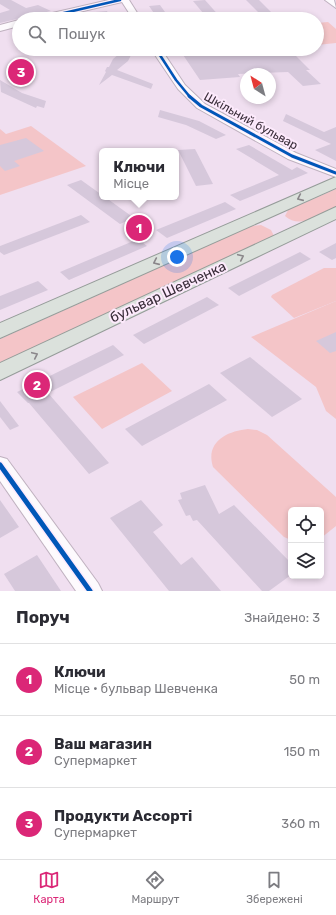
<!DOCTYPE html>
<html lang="uk">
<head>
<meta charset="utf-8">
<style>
	body { margin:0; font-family:Rubik,sans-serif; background:#f2f2f3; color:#2b2b33 }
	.controls { position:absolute; right:12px; bottom:12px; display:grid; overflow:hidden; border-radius:6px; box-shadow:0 2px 6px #0003 }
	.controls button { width:36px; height:36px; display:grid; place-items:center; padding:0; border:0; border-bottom:1px solid #e1e1e2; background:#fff; color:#2b2b33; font:20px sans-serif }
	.compass { position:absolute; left:240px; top:68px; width:36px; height:36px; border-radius:50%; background:#fff; box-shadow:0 2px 6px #0003; rotate:324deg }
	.you { position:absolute; left:177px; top:257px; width:14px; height:14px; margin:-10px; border:3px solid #fff; border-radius:50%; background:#1a73e8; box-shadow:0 0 0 6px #1a73e833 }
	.badge { display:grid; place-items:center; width:26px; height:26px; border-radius:50%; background:#db2777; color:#fff; font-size:13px; font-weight:700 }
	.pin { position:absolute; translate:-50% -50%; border:2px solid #fff; box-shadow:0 1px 4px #0006 }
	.popup { position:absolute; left:99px; top:148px; width:80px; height:52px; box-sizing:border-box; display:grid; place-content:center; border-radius:6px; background:#fff; filter:drop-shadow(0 1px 3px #0005); font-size:13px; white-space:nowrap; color:#7c7c81 }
	.popup b { font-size:15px; color:#2b2b33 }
	.popup::after { content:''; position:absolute; left:50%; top:100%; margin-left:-8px; border:8px solid transparent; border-top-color:#fff }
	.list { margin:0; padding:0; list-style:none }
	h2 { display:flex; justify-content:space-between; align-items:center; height:52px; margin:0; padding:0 16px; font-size:17px }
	h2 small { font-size:13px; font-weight:400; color:#7c7c81 }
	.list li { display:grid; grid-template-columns:26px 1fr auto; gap:12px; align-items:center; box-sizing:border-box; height:72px; padding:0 16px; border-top:1px solid #e1e1e2 }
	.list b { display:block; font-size:15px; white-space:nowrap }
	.list p { margin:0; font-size:13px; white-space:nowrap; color:#7c7c81 }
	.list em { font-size:13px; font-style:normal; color:#7c7c81 }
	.icon { flex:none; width:22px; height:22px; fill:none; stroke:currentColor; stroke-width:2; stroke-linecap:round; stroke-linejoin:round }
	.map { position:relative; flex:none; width:336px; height:591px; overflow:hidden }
	.search { position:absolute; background:#fff; box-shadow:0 2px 6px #0003; left:12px; right:12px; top:12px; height:44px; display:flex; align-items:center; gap:10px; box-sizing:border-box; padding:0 14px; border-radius:22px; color:#7c7c81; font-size:15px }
	.sheet { height:268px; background:#fff }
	nav { display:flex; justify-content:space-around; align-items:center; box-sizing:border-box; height:56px; border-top:1px solid #e1e1e2; background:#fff; font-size:11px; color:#7c7c81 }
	nav a { display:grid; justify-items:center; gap:2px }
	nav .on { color:#db2777 }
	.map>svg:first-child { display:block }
	.green { fill:#f4c5c8 }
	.building { fill:#d6c8db }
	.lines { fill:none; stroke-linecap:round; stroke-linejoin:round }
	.minor-casing { stroke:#bfb1bf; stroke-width:2 }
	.major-casing { stroke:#959c99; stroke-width:2 }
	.minor { fill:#fdfafd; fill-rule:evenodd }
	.major { fill:#dbe1dc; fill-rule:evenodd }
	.cycleway-far2-casing { stroke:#fdeafc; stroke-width:4 }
	.cycleway-far1-casing { stroke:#fdeafc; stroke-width:5 }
	.cycleway-casing { stroke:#fdeafc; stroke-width:8 }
	.cycleway-far2 { stroke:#0057b8; stroke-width:2.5 }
	.cycleway-far1 { stroke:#0057b8; stroke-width:3 }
	.cycleway { stroke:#0057b8; stroke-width:5 }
	.oneway { stroke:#8a868a }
	.labels { text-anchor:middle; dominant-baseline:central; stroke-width:4; stroke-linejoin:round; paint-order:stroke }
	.far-street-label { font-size:12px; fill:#382c38; stroke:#fdeafc }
	.street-label { font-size:14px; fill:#382c38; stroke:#fdeafc }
</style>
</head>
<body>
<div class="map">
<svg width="336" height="591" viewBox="0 0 336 591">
	<rect width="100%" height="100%" fill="#f0dff0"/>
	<g class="green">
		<polygon points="328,22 336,29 336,43 317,45 317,23"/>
		<polygon points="31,126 86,166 0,195 0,129 6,134"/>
		<path d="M336 189V207C321 214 300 230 285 216L288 210Z"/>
		<polygon points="261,225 271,230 274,236 0,366 0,339 251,226"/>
		<polygon points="324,268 336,268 336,301 294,318 271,297 272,295"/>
		<polygon points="336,301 336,419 326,411 316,387 251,337"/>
		<polygon points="142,363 172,391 102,429 73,397"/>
		<path d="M248 429 257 430 267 435 336 497V526L321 538V510H291V540L284 537 213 467C205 442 227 431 248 429Z"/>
	</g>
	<g class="building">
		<polygon points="0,0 11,0 26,8 38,5 51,11 0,23 0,13 10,10 0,4"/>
		<polygon points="205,0 221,18 208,19 193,1"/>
		<polygon points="246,0 259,0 274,15 262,16"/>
		<polygon points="160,5 170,19 158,19 149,6"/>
		<polygon points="107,11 111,19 84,19 84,13"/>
		<polygon points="179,49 289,49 310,70 306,70 321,84 303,86 288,72 238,74 240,77 200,80"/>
		<polygon points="119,54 131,55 128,61 117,70 153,84 151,89 112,75 99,85 106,72 105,71 107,67 109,67 113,59"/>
		<polygon points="0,80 22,93 46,101 44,108 37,106 36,108 1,92"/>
		<polygon points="160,110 199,121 226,135 216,139 186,125 158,117"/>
		<polygon points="286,114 324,132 336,127 336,161 315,150 331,144 283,121"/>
		<polygon points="26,138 44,151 14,161 20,166 5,171 0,166 0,145"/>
		<polygon points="249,145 292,170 297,167 308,173 240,201 230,195 279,175 236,149"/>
		<polygon points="195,149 213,184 196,186 178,150"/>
		<polygon points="81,180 102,195 102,197 105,197 134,218 120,224 67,185"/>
		<polygon points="225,202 236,209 167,238 156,230"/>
		<polygon points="81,215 90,222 4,255 0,252 0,246"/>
		<polygon points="138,239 147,246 69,280 60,272"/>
		<polygon points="336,243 336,258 332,260 319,252"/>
		<polygon points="300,252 311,259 239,296 228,288"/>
		<polygon points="38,281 48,290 0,310 0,296"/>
		<polygon points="207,297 219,305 144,344 133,335"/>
		<polygon points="336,332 336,351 330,353 316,341"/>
		<polygon points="113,345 124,355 48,393 109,463 89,474 29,403 28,403 17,392"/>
		<polygon points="250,357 302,399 272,417 220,373"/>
		<polygon points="209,384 227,400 142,446 125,429"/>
		<polygon points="0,401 19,426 10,430 0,417"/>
		<polygon points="205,485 219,514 234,505 291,563 291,575 269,591 262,591 197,520 193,521 190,515 186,516 178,500 182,499 180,493"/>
		<polygon points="0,500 19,527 0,538"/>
		<polygon points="141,500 163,525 153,532 181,565 192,557 221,591 169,591 110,518"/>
		<polygon points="37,555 61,591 15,591 4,574"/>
	</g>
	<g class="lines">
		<g class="minor-casing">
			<g id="minor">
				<polygon points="109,0 129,0 141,19 133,19 122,2 49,19 34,19 35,17"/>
				<polygon points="325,0 334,0 336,8"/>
				<polygon points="19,20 19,26 0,31 0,25"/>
				<polygon points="151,49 161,49 185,85 205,104 296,153 336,169 336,177 288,159 197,108 178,89"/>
				<polygon points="0,457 7,459 98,583 102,591 76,591 0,481"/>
			</g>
		</g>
		<g class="major-casing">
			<g id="major">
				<polygon points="336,177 336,188 0,338 0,323"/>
				<polygon points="336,207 336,219 0,380 0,363"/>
			</g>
		</g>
		<use href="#minor" class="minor"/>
		<use href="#major" class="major"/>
		<g class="cycleway-far2-casing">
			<g id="cycleway-far2">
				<polyline points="38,19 120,0"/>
				<polyline points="156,49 176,80 190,97"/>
			</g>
		</g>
		<g class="cycleway-far1-casing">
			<polyline id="cycleway-far1" points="189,96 201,106 292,156 336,173"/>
		</g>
		<g class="cycleway-casing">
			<polyline id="cycleway" points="0,465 90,591"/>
		</g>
		<use href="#cycleway-far2" class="cycleway-far2"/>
		<use href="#cycleway-far1" class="cycleway-far1"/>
		<use href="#cycleway" class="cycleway"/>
	</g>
	<defs><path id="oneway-chevron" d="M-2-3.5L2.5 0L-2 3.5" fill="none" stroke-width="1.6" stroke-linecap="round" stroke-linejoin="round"/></defs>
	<g class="oneway">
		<use href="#oneway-chevron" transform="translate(300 198) rotate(156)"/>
		<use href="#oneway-chevron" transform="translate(241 257) rotate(-25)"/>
		<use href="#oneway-chevron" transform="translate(156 262) rotate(156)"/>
		<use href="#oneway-chevron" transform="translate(35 355) rotate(-25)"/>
	</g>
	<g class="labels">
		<g class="far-street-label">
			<text transform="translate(251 121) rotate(29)">Шкільний бульвар</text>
		</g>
		<g class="street-label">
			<text transform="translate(168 292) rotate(-25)">бульвар Шевченка</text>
		</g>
	</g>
</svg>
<div class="controls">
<button><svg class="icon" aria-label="locate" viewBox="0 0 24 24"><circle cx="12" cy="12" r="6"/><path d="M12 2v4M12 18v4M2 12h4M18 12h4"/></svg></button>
<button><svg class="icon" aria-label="layers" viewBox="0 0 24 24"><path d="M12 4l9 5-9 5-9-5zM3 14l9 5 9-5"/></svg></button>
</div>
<svg class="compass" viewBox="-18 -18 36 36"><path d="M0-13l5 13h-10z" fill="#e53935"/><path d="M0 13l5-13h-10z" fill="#7c7c81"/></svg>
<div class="you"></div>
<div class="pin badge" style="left:139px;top:228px">1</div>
<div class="popup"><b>Ключи</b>Місце</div>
<div class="pin badge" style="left:37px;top:385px">2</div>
<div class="pin badge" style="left:21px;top:72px">3</div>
<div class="search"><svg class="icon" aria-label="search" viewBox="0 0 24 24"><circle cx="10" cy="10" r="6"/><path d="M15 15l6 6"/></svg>Пошук</div>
</div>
<section class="sheet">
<h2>Поруч<small>Знайдено: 3</small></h2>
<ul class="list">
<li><span class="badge">1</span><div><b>Ключи</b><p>Місце · бульвар Шевченка</p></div><em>50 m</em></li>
<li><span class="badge">2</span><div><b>Ваш магазин</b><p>Супермаркет</p></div><em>150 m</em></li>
<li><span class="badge">3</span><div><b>Продукти Ассорті</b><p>Супермаркет</p></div><em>360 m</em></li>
</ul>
</section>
<nav>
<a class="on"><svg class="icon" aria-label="map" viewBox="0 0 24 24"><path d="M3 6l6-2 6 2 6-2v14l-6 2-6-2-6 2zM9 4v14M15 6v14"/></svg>Карта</a>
<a><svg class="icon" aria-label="directions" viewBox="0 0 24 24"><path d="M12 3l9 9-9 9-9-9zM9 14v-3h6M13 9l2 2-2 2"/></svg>Маршрут</a>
<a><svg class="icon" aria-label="saved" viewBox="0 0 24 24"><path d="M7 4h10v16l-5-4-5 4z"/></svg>Збережені</a>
</nav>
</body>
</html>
